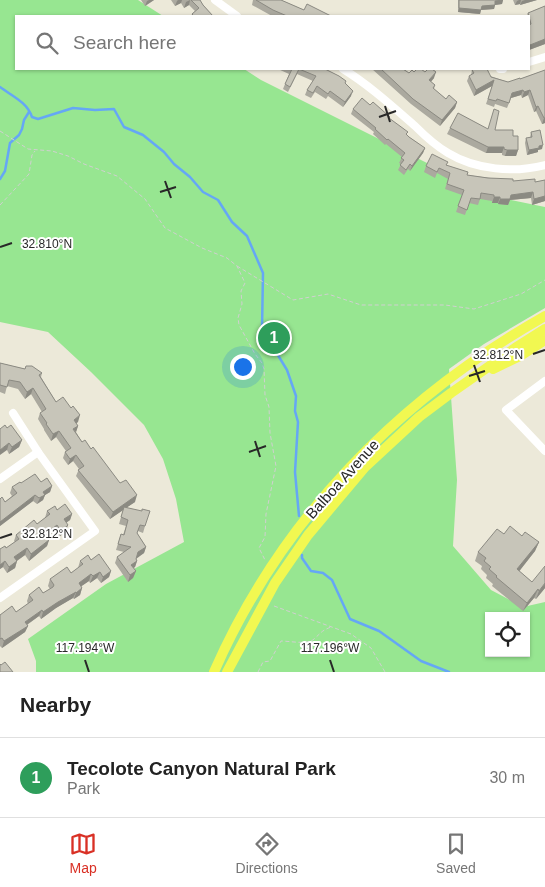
<!DOCTYPE html>
<html lang="en">
<head>
<meta charset="utf-8">
<style>
	body { margin:0; font-family:Arial,sans-serif; background:#f2f2f2; color:#222 }
	.controls { position:absolute; right:15px; bottom:15px; display:grid; overflow:hidden; border-radius:0px; box-shadow:0 1px 4px #0004 }
	.controls button { width:45px; height:45px; display:grid; place-items:center; padding:0; border:0; border-bottom:1px solid #e0e0e0; background:#fff; color:#222; font:25px sans-serif }
	.you { position:absolute; left:242px; top:366px; width:18px; height:18px; margin:-12px; border:4px solid #fff; border-radius:50%; background:#1a73e8; box-shadow:0 0 0 8px #1a73e833 }
	.badge { display:grid; place-items:center; width:32px; height:32px; border-radius:50%; background:#d93025; color:#fff; font-size:16px; font-weight:700 }
	.pin { position:absolute; translate:-50% -50%; border:2px solid #fff; box-shadow:0 1px 5px #0006 }
	.list { margin:0; padding:0; list-style:none }
	h2 { display:flex; justify-content:space-between; align-items:center; height:65px; margin:0; padding:0 20px; font-size:21px }
	h2 small { font-size:16px; font-weight:400; color:#767676 }
	.list li { display:grid; grid-template-columns:32px 1fr auto; gap:15px; align-items:center; box-sizing:border-box; height:80px; padding:0 20px; border-top:1px solid #e0e0e0 }
	.list b { display:block; font-size:19px; white-space:nowrap }
	.list p { margin:0; font-size:16px; white-space:nowrap; color:#767676 }
	.list em { font-size:16px; font-style:normal; color:#767676 }
	.icon { flex:none; width:28px; height:28px; fill:none; stroke:currentColor; stroke-width:2; stroke-linecap:round; stroke-linejoin:round }
	.map { position:relative; flex:none; width:545px; height:672px; overflow:hidden }
	.search { position:absolute; background:#fff; box-shadow:0 1px 4px #0004; left:15px; right:15px; top:15px; height:55px; display:flex; align-items:center; gap:12px; box-sizing:border-box; padding:0 18px; border-radius:0px; color:#767676; font-size:19px }
	.sheet { height:145px; background:#fff }
	nav { display:flex; justify-content:space-around; align-items:center; box-sizing:border-box; height:70px; border-top:1px solid #e0e0e0; background:#fff; font-size:14px; color:#767676 }
	nav a { display:grid; justify-items:center; gap:2px }
	nav .on { color:#d93025 }
	.map>svg:first-child { display:block }
	.green { fill:#97e691; fill-rule:evenodd }
	.lines { fill:none; stroke-linecap:round; stroke-linejoin:round }
	.stream { stroke:#65a7f5; stroke-width:2.5 }
	.path { stroke:#d0d0d0; stroke-width:1; stroke-dasharray:4 2.5; stroke-linecap:butt }
	.minor { stroke:#fff; stroke-width:8 }
	.major { stroke:#f1f851; stroke-width:10 }
	.wall { fill:#aba99f }
	.shaded-wall { fill:#8b8a82 }
	.building { fill:#c7c5b9; stroke:#8b8a82 }
	.ticks { fill:none; stroke:#282828; stroke-width:2 }
	.labels { text-anchor:middle; dominant-baseline:central; stroke-width:4; stroke-linejoin:round; paint-order:stroke }
	.street-label { font-size:15px; fill:#282828; stroke:#fff }
	.ticks-label { font-size:12px; text-anchor:middle; fill:#282828; stroke:#fff; stroke-width:4; stroke-linejoin:round; paint-order:stroke }
</style>
</head>
<body>
<div class="map">
<svg width="545" height="672" viewBox="0 0 545 672">
	<rect width="100%" height="100%" fill="#ece9d9"/>
	<path class="green" d="M0 0H138L163 16H16V69H244L261 80 451 175 511 200 545 207V308L484 344 449 369 457 480 453 546 491 590 523 607 545 602V672H36V661L28 639 106 584 184 542 176 499 163 459 144 425 91 372 48 332 0 322ZM489 616H526V653H489Z"/>
	<g class="lines">
		<g class="stream">
			<path d="M0 87C12 96 27 102 32 117L38 119 73 108 95 110 114 109 124 127 143 135 164 152 174 164 190 177 203 192 218 200 232 222 247 236 263 273 262 329 287 370 296 396 295 411 298 422 295 472 299 516"/>
			<polyline points="0,179 5,171 10,143 19,135 22,129 24,120 29,112"/>
			<polyline points="302,555 302,558 311,571 323,573 332,580 350,619 379,631 421,661 449,672"/>
		</g>
		<g class="path">
			<polyline points="0,131 28,149 52,151 68,156 84,164 117,176 145,199 165,228 202,248 227,258 237,266 245,283 241,291 242,304 238,318 239,325 255,354 262,363 264,369 265,395 269,407 270,433 276,466 266,514 265,537 259,548 265,560"/>
			<polyline points="0,205 29,174 32,155 35,151"/>
			<polyline points="237,266 293,300 328,294 361,305 445,305 474,309 521,294 545,280"/>
			<polyline points="274,606 351,634 371,648 385,672"/>
			<path d="M258 672 263 662 270 661 281 641C289 641 308 645 314 639 322 632 321 631 331 627"/>
		</g>
		<g class="minor">
			<polyline points="215,0 237,16"/>
			<polyline points="529,62 545,57"/>
			<path d="M343 69C369 85 392 106 415 126 425 136 436 146 448 153 476 170 514 173 545 165"/>
			<polyline points="500,69 503,69"/>
			<polyline points="545,381 506,410 545,451"/>
			<polyline points="0,479 38,452"/>
			<polyline points="0,598 95,531 38,452 13,413"/>
		</g>
		<g class="major">
			<polyline points="493,369 520,356 545,340"/>
			<path d="M214 672C282 517 399 399 545 316"/>
			<polyline points="227,672 275,583 308,535 365,467 419,417 451,393 515,348 545,329"/>
		</g>
	</g>
	<g class="wall">
		<polygon points="141,0 154,0 145,6"/>
		<polygon points="171,0 200,0 203,5 213,16 191,16 192,14 195,11 189,5 184,8 181,3 175,6"/>
		<polygon points="253,0 281,0 304,10 331,16 272,16 252,5"/>
		<polygon points="458,0 503,0 502,4 495,5 494,9 481,10 480,14 458,12"/>
		<polygon points="513,0 537,0 520,5 520,4 515,5"/>
		<polygon points="545,6 545,44 529,50 529,16 527,16 528,13"/>
		<polygon points="278,69 325,69 346,81 345,83 351,96 343,107 328,96 326,99 315,92 311,98 305,95 307,90 313,81 297,74 288,92 283,89 289,74"/>
		<polygon points="372,69 403,69 409,73 414,72 434,78 431,82 435,85 434,89 446,99 457,102 455,108 440,126 411,104"/>
		<polygon points="472,70 508,82 520,79 545,70 545,123 542,124 536,111 534,112 528,95 522,98 521,95 511,98 507,108 495,104 494,107 486,104 492,86 474,96 467,81 469,76 471,75"/>
		<polygon points="370,105 390,119 409,137 425,148 423,153 410,171 408,169 404,175 398,170 401,164 399,163 402,157 386,144 385,145 373,134 374,132 351,114 353,109"/>
		<polygon points="450,128 488,129 495,130 513,136 518,150 516,156 505,156 502,155 502,153 486,153 447,134"/>
		<polygon points="531,132 542,149 538,150 538,152 527,155 525,143 526,138 530,138"/>
		<polygon points="448,162 446,165 467,175 513,181 535,182 545,180 545,201 532,205 531,198 510,200 508,205 498,204 498,203 492,203 492,201 480,199 478,205 469,203 465,215 456,212 462,195 445,189 448,179 437,173 435,178 424,172 426,166"/>
		<polygon points="0,363 25,369 26,366 42,373 41,377 56,402 78,422 76,423 78,426 76,432 82,442 91,449 135,502 127,507 145,526 143,533 138,531 137,533 146,547 144,553 136,558 137,561 135,567 133,568 136,571 133,578 128,582 115,563 117,557 124,552 116,550 121,534 123,535 126,526 119,524 123,510 110,519 76,476 79,469 73,461 68,465 63,458 65,452 66,451 56,437 51,441 44,430 44,429 38,419 40,413 42,412 31,394 25,399 18,389 7,386 5,394 0,392"/>
		<polygon points="7,428 22,440 19,447 9,454 7,450"/>
		<polygon points="41,482 52,486 50,492 45,495 43,500 37,504 33,501 0,526 0,499 5,502 12,496 10,493 12,487 21,483"/>
		<polygon points="57,510 72,514 70,520 66,522 66,531 64,533 59,537 55,531 47,537 49,540 47,546 29,561 25,555 17,561 15,568 7,573 3,567 0,569 0,549 6,548 15,542 14,541 16,535 37,524 45,518 47,511"/>
		<polygon points="504,534 522,536 539,542 535,551 519,571 532,582 545,588 536,599 534,598 523,611 492,586 493,584 486,578 487,575 481,569 482,566 475,561 478,552"/>
		<polygon points="91,560 111,571 109,577 101,583 97,578 90,583 89,581 81,586 82,588 80,595 74,599 73,598 56,608 41,619 39,616 27,625 28,626 25,632 2,648 0,646 0,615 16,612 28,604 27,601 29,595 43,593 50,589 48,586 50,579 71,573 78,568 80,561"/>
	</g>
	<g class="shaded-wall">
		<polygon points="149,0 154,0 145,6 147,1"/>
		<polygon points="178,0 182,0 181,3 175,6 177,1"/>
		<polygon points="190,0 189,5 184,8 186,2"/>
		<polygon points="503,0 502,4 495,5 494,9 481,10 480,14 458,12 459,8 482,6 495,1"/>
		<polygon points="519,0 521,0 520,4 515,5 517,1"/>
		<polygon points="525,0 537,0 520,5 522,1"/>
		<polygon points="545,39 545,44 529,50 530,45"/>
		<polygon points="436,72 434,78 427,86 429,80"/>
		<polygon points="494,80 492,86 474,96 476,90"/>
		<polygon points="523,90 521,95 511,98 512,93"/>
		<polygon points="530,90 528,95 522,98 524,92"/>
		<polygon points="353,91 351,96 343,107 345,102"/>
		<polygon points="457,102 455,108 440,126 442,120"/>
		<polygon points="538,106 536,111 534,112 536,107"/>
		<polygon points="544,118 545,118 545,123 542,124"/>
		<polygon points="543,145 542,149 538,150 538,152 527,155 529,150 539,146"/>
		<polygon points="488,147 504,147 502,153 486,153"/>
		<polygon points="425,148 423,153 410,171 412,166"/>
		<polygon points="507,150 518,150 516,156 505,156"/>
		<polygon points="533,192 531,198 510,200 508,205 498,204 500,199 511,195"/>
		<polygon points="545,196 545,201 532,205 534,199"/>
		<polygon points="494,197 500,197 498,203 492,203"/>
		<polygon points="33,388 31,394 25,399 27,392"/>
		<polygon points="80,415 78,422 71,427 74,420"/>
		<polygon points="78,426 76,432 73,429"/>
		<polygon points="59,431 56,437 51,441 53,434"/>
		<polygon points="22,440 19,447 9,454 12,447"/>
		<polygon points="9,443 7,450 0,455 0,450"/>
		<polygon points="76,455 73,461 68,465 70,459"/>
		<polygon points="52,486 50,492 45,495 43,500 37,504 43,492"/>
		<polygon points="35,495 33,501 0,526 0,522"/>
		<polygon points="137,495 135,502 110,519 113,512"/>
		<polygon points="72,514 70,520 62,526 64,519"/>
		<polygon points="57,525 55,531 42,540 45,534"/>
		<polygon points="68,525 66,531 59,537 61,531"/>
		<polygon points="49,540 47,546 29,561 31,554"/>
		<polygon points="539,542 535,551 514,578 517,569"/>
		<polygon points="146,547 144,553 136,559 138,552"/>
		<polygon points="27,548 25,555 12,564 14,557"/>
		<polygon points="5,561 3,567 0,569 0,565"/>
		<polygon points="17,561 15,568 7,573 9,567"/>
		<polygon points="137,561 135,567 129,571 131,565"/>
		<polygon points="111,571 109,577 101,583 103,577"/>
		<polygon points="136,571 133,578 128,582 130,575"/>
		<polygon points="100,572 97,578 90,583 93,576"/>
		<polygon points="91,574 89,581 76,590 79,583"/>
		<polygon points="545,583 545,588 536,599 539,591"/>
		<polygon points="82,588 80,595 74,599 76,593"/>
		<polygon points="538,589 534,598 523,611 527,603"/>
		<polygon points="76,592 73,598 56,608 41,619 43,612 58,602"/>
		<polygon points="42,610 39,616 22,628 25,622"/>
		<polygon points="28,626 25,632 2,648 4,641"/>
	</g>
	<g class="building">
		<polygon points="191,0 200,0 203,5 213,16 194,16 192,14 199,8"/>
		<polygon points="256,0 281,0 304,10 307,4 331,16 287,16 273,10"/>
		<polygon points="459,0 503,0 495,1 495,5 482,6 481,10 459,8"/>
		<polygon points="545,6 545,39 530,45 529,43 529,25 531,24 528,13"/>
		<polygon points="291,69 299,69 290,87 285,84 292,69"/>
		<polygon points="299,69 325,69 339,76 346,81 345,83 353,91 345,102 330,91 328,94 317,86 313,93 307,90 316,76"/>
		<polygon points="381,69 403,69 409,73 412,70 414,72 417,69 421,69 425,72 428,69 432,69 436,72 429,80 435,85 433,88 446,99 449,95 457,102 442,120 413,99"/>
		<polygon points="474,69 487,69 491,77 508,82 520,78 520,79 545,70 545,118 544,118 538,106 536,107 530,90 524,92 523,90 512,93 509,103 497,99 496,101 488,99 494,80 476,90 469,76 474,73 472,70"/>
		<polygon points="362,98 370,105 373,102 390,117 389,118 408,132 406,134 409,137 425,148 412,166 410,164 406,170 400,165 404,160 401,158 405,153 388,139 387,140 375,129 376,128 353,109"/>
		<polygon points="494,109 499,111 495,130 513,130 513,136 518,136 518,150 507,150 504,149 504,147 488,147 450,128 458,113 488,129"/>
		<polygon points="540,130 543,145 539,146 539,148 529,150 526,138 532,137 531,132"/>
		<polygon points="432,154 448,162 446,165 468,172 467,175 488,178 513,179 513,181 535,179 535,182 545,180 545,196 534,199 533,192 511,195 510,199 500,199 500,197 494,197 494,195 481,193 480,199 471,198 467,210 458,206 464,190 447,184 450,173 439,168 437,172 426,166"/>
		<polygon points="0,363 25,369 26,366 32,366 42,373 39,375 56,402 63,397 71,408 73,406 80,415 74,420 78,426 73,429 82,442 85,440 91,449 93,447 120,483 126,480 137,495 113,512 78,470 84,466 76,455 70,459 65,452 71,448 59,431 53,434 46,424 47,423 40,413 46,409 33,388 27,392 20,382 9,380 7,387 0,385"/>
		<polygon points="5,425 7,428 11,425 22,440 12,447 9,443 0,450 0,429"/>
		<polygon points="35,474 41,482 47,478 52,486 43,492 45,495 39,498 35,495 0,522 0,499 2,497 5,502 17,493 12,487 20,482 21,483"/>
		<polygon points="65,504 72,514 64,519 68,525 67,526 61,531 57,525 45,534 49,540 31,554 27,548 14,557 17,561 9,567 5,561 0,565 0,549 5,546 6,548 19,539 16,535 34,520 37,524 50,514 47,511 55,506 57,510"/>
		<polygon points="124,507 142,511 142,509 150,511 145,526 140,525 137,533 146,547 138,552 136,559 137,561 131,565 136,571 130,575 117,557 131,547 118,544 121,534 124,535 128,520 121,517"/>
		<polygon points="510,526 522,536 525,532 539,542 517,569 532,582 545,566 545,583 539,591 538,589 527,603 496,577 497,576 489,569 491,567 484,561 486,558 478,552 497,529 504,534"/>
		<polygon points="99,554 111,571 103,577 100,572 93,576 91,574 79,583 82,588 76,593 76,592 58,602 43,612 42,610 25,622 28,626 4,641 2,638 0,639 0,615 12,606 16,612 33,600 29,595 39,587 43,593 53,587 54,585 50,579 67,567 71,573 83,564 80,561 88,555 91,560"/>
		<polygon points="5,662 13,672 0,672 0,664 1,665"/>
	</g>
	<path class="ticks" d="M385 106 390 122M379 117 396 111M165 181 171 198M160 192 176 187M0 247 12 243M533 354 545 350M474 365 480 382M469 376 485 371M255 441 260 457M249 452 266 446M0 538 12 534M85 660 89 672M330 660 334 672"/>
	<g class="labels">
		<g class="street-label">
			<text transform="translate(342 479) rotate(-48)">Balboa Avenue</text>
		</g>
	</g>
	<g class="ticks-label">
		<text x="47" y="248">32.810°N</text>
		<text x="498" y="359">32.812°N</text>
		<text x="47" y="538">32.812°N</text>
		<text x="85" y="652">117.194°W</text>
		<text x="330" y="652">117.196°W</text>
	</g>
</svg>
<div class="controls">
<button><svg class="icon" aria-label="locate" viewBox="0 0 24 24"><circle cx="12" cy="12" r="6"/><path d="M12 2v4M12 18v4M2 12h4M18 12h4"/></svg></button>
</div>
<div class="you"></div>
<div class="pin badge" style="left:274px;top:338px;background:#2e9e5b">1</div>
<div class="search"><svg class="icon" aria-label="search" viewBox="0 0 24 24"><circle cx="10" cy="10" r="6"/><path d="M15 15l6 6"/></svg>Search here</div>
</div>
<section class="sheet">
<h2>Nearby<small></small></h2>
<ul class="list">
<li><span class="badge" style="background:#2e9e5b">1</span><div><b>Tecolote Canyon Natural Park</b><p>Park</p></div><em>30 m</em></li>
</ul>
</section>
<nav>
<a class="on"><svg class="icon" aria-label="map" viewBox="0 0 24 24"><path d="M3 6l6-2 6 2 6-2v14l-6 2-6-2-6 2zM9 4v14M15 6v14"/></svg>Map</a>
<a><svg class="icon" aria-label="directions" viewBox="0 0 24 24"><path d="M12 3l9 9-9 9-9-9zM9 14v-3h6M13 9l2 2-2 2"/></svg>Directions</a>
<a><svg class="icon" aria-label="saved" viewBox="0 0 24 24"><path d="M7 4h10v16l-5-4-5 4z"/></svg>Saved</a>
</nav>
</body>
</html>
